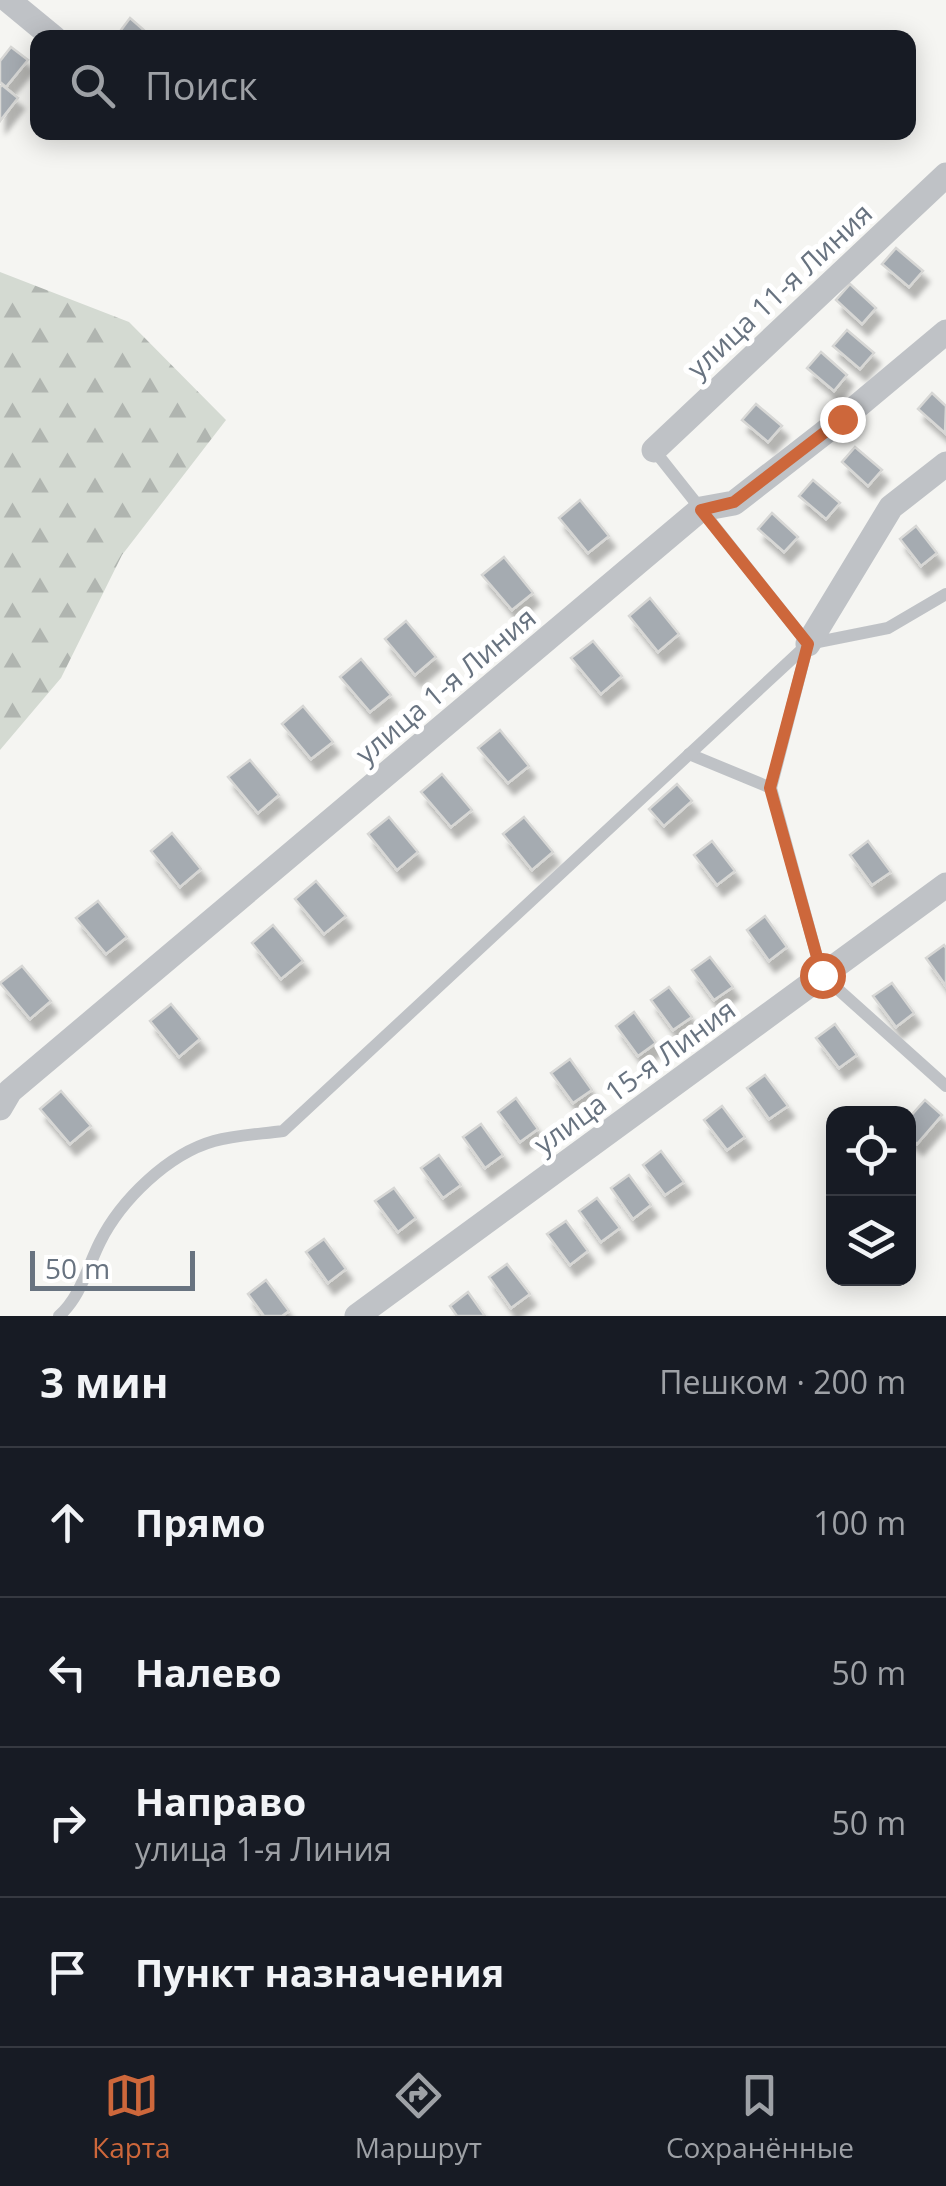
<!DOCTYPE html>
<html lang="ru">
<head>
<meta charset="utf-8">
<style>
	body { margin:0; font-family:"Open Sans",sans-serif; background:#20242c; color:#f1f3f6 }
	.controls { position:absolute; right:30px; bottom:30px; display:grid; overflow:hidden; border-radius:20px; box-shadow:0 5px 25px #0003 }
	.controls button { width:90px; height:90px; display:grid; place-items:center; padding:0; border:0; border-bottom:2px solid #363941; background:#171b24; color:#f1f3f6; font:50px sans-serif }
	.scale { position:absolute; left:30px; bottom:25px; width:165px; box-sizing:border-box; padding-left:10px; border:5px solid #687380; border-top:0; font-size:28px; line-height:35px; white-space:nowrap; color:#687380; -webkit-text-stroke:8px #fff; paint-order:stroke }
	.stop { position:absolute; width:30px; height:30px; margin:-22px; border:8px solid #cd673b; border-radius:50%; background:#fff }
	.stop.end { background:#cd673b; border-color:#fff; box-shadow:0 2px 10px #0008 }
	.list { margin:0; padding:0; list-style:none }
	h2 { display:flex; justify-content:space-between; align-items:center; height:130px; margin:0; padding:0 40px; font-size:42px }
	h2 small { font-size:32px; font-weight:400; color:#9ea1a6 }
	.list li { display:grid; grid-template-columns:65px 1fr auto; gap:30px; align-items:center; box-sizing:border-box; height:150px; padding:0 40px; border-top:2px solid #363941 }
	.list b { display:block; font-size:38px; white-space:nowrap }
	.list p { margin:0; font-size:32px; white-space:nowrap; color:#9ea1a6 }
	.list em { font-size:32px; font-style:normal; color:#9ea1a6 }
	.icon { flex:none; width:55px; height:55px; fill:none; stroke:currentColor; stroke-width:2; stroke-linecap:round; stroke-linejoin:round }
	.map { position:relative; flex:none; width:946px; height:1316px; overflow:hidden }
	.search { position:absolute; background:#171b24; box-shadow:0 5px 25px #0003; left:30px; right:30px; top:30px; height:110px; display:flex; align-items:center; gap:25px; box-sizing:border-box; padding:0 35px; border-radius:20px; color:#9ea1a6; font-size:38px }
	.sheet { height:730px; background:#171b24 }
	nav { display:flex; justify-content:space-around; align-items:center; box-sizing:border-box; height:140px; border-top:2px solid #363941; background:#171b24; font-size:28px; color:#9ea1a6 }
	nav a { display:grid; justify-items:center; gap:5px }
	nav .on { color:#cd673b }
	.map>svg:first-child { display:block }
	.forest { fill:url(#forest-firs) }
	.building { fill:#a5abb1; stroke:#d7d7d5; stroke-width:2.5; filter:url(#shadow) }
	.lines { fill:none; stroke-linecap:round; stroke-linejoin:round }
	.lane { stroke:#bfc2c6; stroke-width:12 }
	.street { stroke:#bfc2c6; stroke-width:25 }
	.route { stroke:#cd673b; stroke-width:12 }
	.labels { text-anchor:middle; dominant-baseline:central; stroke-width:10; stroke-linejoin:round; paint-order:stroke }
	.street-label { font-size:28px; fill:#687380; stroke:#fff }
</style>
</head>
<body>
<div class="map">
<svg width="946" height="1316" viewBox="0 0 946 1316">
	<defs>
		<pattern id="forest-firs" width="22" height="20" patternUnits="userSpaceOnUse" patternTransform="scale(2.5)"><rect width="22" height="20" fill="#d4dad2"/><path d="M5 1l3.5 6h-7zM16 11l3.5 6h-7z" fill="#b0b5b0"/></pattern>
		<filter id="shadow"><feDropShadow dx="6" dy="11" stdDeviation="2.5" flood-color="#0004"/></filter>
	</defs>
	<rect width="100%" height="100%" fill="#f5f5f2"/>
	<polygon class="forest" points="0,272 129,322 226,420 122,555 61,678 0,750"/>
	<g class="building">
		<polygon points="130,18 146,32 142,38 115,38"/>
		<polygon points="11,47 28,60 6,87 0,82 0,61"/>
		<polygon points="2,85 18,98 0,121 0,87"/>
		<polygon points="896,248 923,271 909,287 882,264"/>
		<polygon points="850,284 876,308 862,324 836,300"/>
		<polygon points="847,330 874,353 860,369 833,346"/>
		<polygon points="821,352 847,375 834,391 807,368"/>
		<polygon points="932,393 946,406 945,433 918,409"/>
		<polygon points="756,404 782,426 768,442 742,420"/>
		<polygon points="855,447 882,470 868,486 842,462"/>
		<polygon points="813,480 840,503 826,519 799,496"/>
		<polygon points="580,500 609,536 588,553 559,518"/>
		<polygon points="772,513 798,537 784,552 758,529"/>
		<polygon points="916,526 937,553 921,566 900,539"/>
		<polygon points="504,557 533,593 512,610 482,575"/>
		<polygon points="650,598 679,634 658,652 629,616"/>
		<polygon points="406,621 436,657 415,675 385,639"/>
		<polygon points="593,641 622,676 601,694 571,658"/>
		<polygon points="361,659 391,695 370,712 340,677"/>
		<polygon points="303,706 333,742 311,759 282,724"/>
		<polygon points="500,730 529,766 508,783 478,748"/>
		<polygon points="250,760 279,795 258,813 228,777"/>
		<polygon points="442,774 472,810 451,827 421,792"/>
		<polygon points="677,784 692,801 664,826 649,809"/>
		<polygon points="389,817 418,852 397,870 368,834"/>
		<polygon points="524,817 553,852 532,870 503,834"/>
		<polygon points="172,833 201,869 180,887 151,851"/>
		<polygon points="712,841 735,871 717,885 694,855"/>
		<polygon points="868,841 891,872 872,885 850,855"/>
		<polygon points="316,881 346,916 324,934 295,899"/>
		<polygon points="98,901 127,937 106,954 76,918"/>
		<polygon points="765,916 787,947 769,961 747,930"/>
		<polygon points="273,925 303,961 281,979 252,943"/>
		<polygon points="944,945 946,948 946,986 926,958"/>
		<polygon points="710,957 733,987 714,1000 692,970"/>
		<polygon points="22,966 51,1001 30,1019 0,983"/>
		<polygon points="892,983 914,1013 896,1027 873,996"/>
		<polygon points="669,987 692,1017 673,1030 651,1000"/>
		<polygon points="171,1004 200,1039 179,1057 150,1021"/>
		<polygon points="634,1012 656,1043 638,1056 616,1026"/>
		<polygon points="835,1024 857,1055 839,1068 816,1038"/>
		<polygon points="570,1059 592,1090 573,1103 551,1073"/>
		<polygon points="765,1075 788,1106 769,1119 747,1088"/>
		<polygon points="61,1091 91,1126 70,1144 40,1109"/>
		<polygon points="516,1098 538,1129 520,1142 498,1112"/>
		<polygon points="925,1100 942,1115 917,1144 908,1136 908,1119"/>
		<polygon points="722,1106 745,1137 727,1150 704,1120"/>
		<polygon points="481,1124 503,1155 485,1168 463,1137"/>
		<polygon points="661,1151 684,1182 665,1195 643,1165"/>
		<polygon points="439,1155 461,1185 443,1198 421,1168"/>
		<polygon points="629,1175 651,1205 633,1219 611,1188"/>
		<polygon points="394,1188 416,1218 398,1232 375,1201"/>
		<polygon points="597,1198 620,1228 601,1242 579,1211"/>
		<polygon points="566,1221 588,1251 570,1265 547,1234"/>
		<polygon points="324,1239 346,1269 328,1283 306,1252"/>
		<polygon points="507,1264 530,1294 511,1308 489,1277"/>
		<polygon points="266,1280 289,1311 282,1316 264,1316 248,1294"/>
		<polygon points="468,1292 485,1316 457,1316 450,1306"/>
	</g>
	<g class="lines">
		<g class="lane">
			<polyline points="654,450 808,644 771,788 822,975 946,1086"/>
			<polyline points="689,754 771,788"/>
			<path d="M59 1316C81 1296 87 1268 100 1242 121 1200 168 1154 214 1141 236 1135 261 1134 283 1131L808 644 888 628 946 594"/>
		</g>
		<g class="street">
			<polyline points="8,0 54,38"/>
			<polyline points="654,450 946,175"/>
			<polyline points="808,644 891,507 946,464"/>
			<polyline points="0,1108 10,1091 701,509 734,503 842,419 946,332"/>
			<polyline points="357,1316 946,885"/>
		</g>
	</g>
	<g class="lines">
		<polyline class="route" points="822,975 770,788 808,644 701,510 734,502 842,419"/>
	</g>
	<g class="labels">
		<g class="street-label">
			<text transform="translate(779 290) rotate(-43)">улица 11-я Линия</text>
			<text transform="translate(445 685) rotate(-40)">улица 1-я Линия</text>
			<text transform="translate(634 1076) rotate(-36)">улица 15-я Линия</text>
		</g>
	</g>
</svg>
<div class="controls">
<button><svg class="icon" aria-label="locate" viewBox="0 0 24 24"><circle cx="12" cy="12" r="6"/><path d="M12 2v4M12 18v4M2 12h4M18 12h4"/></svg></button>
<button><svg class="icon" aria-label="layers" viewBox="0 0 24 24"><path d="M12 4l9 5-9 5-9-5zM3 14l9 5 9-5"/></svg></button>
</div>
<div class="scale">50 m</div>
<div class="stop" style="left:822px;top:975px"></div>
<div class="stop end" style="left:842px;top:419px"></div>
<div class="search"><svg class="icon" aria-label="search" viewBox="0 0 24 24"><circle cx="10" cy="10" r="6"/><path d="M15 15l6 6"/></svg>Поиск</div>
</div>
<section class="sheet">
<h2>3 мин<small>Пешком · 200 m</small></h2>
<ul class="list">
<li><svg class="icon" aria-label="ahead" viewBox="0 0 24 24"><path d="M12 20V5M6 11l6-6 6 6"/></svg><div><b>Прямо</b></div><em>100 m</em></li>
<li><svg class="icon" aria-label="left" viewBox="0 0 24 24"><path d="M17 20v-9H6M10 6l-5 5 5 5"/></svg><div><b>Налево</b></div><em>50 m</em></li>
<li><svg class="icon" aria-label="right" viewBox="0 0 24 24"><path d="M7 20v-9h11M14 6l5 5-5 5"/></svg><div><b>Направо</b><p>улица 1-я Линия</p></div><em>50 m</em></li>
<li><svg class="icon" aria-label="arrive" viewBox="0 0 24 24"><path d="M6 21V4h12l-3 4 3 4H6"/></svg><div><b>Пункт назначения</b></div></li>
</ul>
</section>
<nav>
<a class="on"><svg class="icon" aria-label="map" viewBox="0 0 24 24"><path d="M3 6l6-2 6 2 6-2v14l-6 2-6-2-6 2zM9 4v14M15 6v14"/></svg>Карта</a>
<a><svg class="icon" aria-label="directions" viewBox="0 0 24 24"><path d="M12 3l9 9-9 9-9-9zM9 14v-3h6M13 9l2 2-2 2"/></svg>Маршрут</a>
<a><svg class="icon" aria-label="saved" viewBox="0 0 24 24"><path d="M7 4h10v16l-5-4-5 4z"/></svg>Сохранённые</a>
</nav>
</body>
</html>
